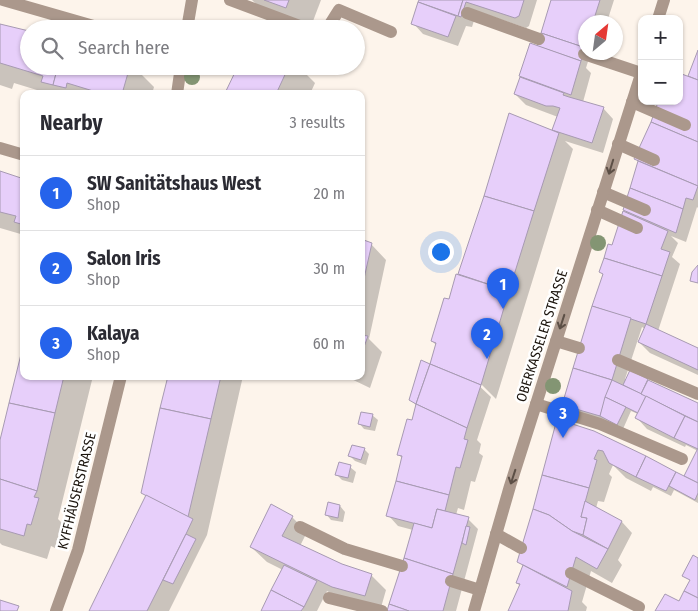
<!DOCTYPE html>
<html lang="en">
<head>
<meta charset="utf-8">
<style>
	body { margin:0; font-family:"Fira Sans Condensed",sans-serif; background:#f2f2f3; color:#2b2b33 }
	.controls { position:absolute; right:15px; top:15px; display:grid; overflow:hidden; border-radius:10px; box-shadow:0 1px 4px #0004 }
	.controls button { width:45px; height:45px; display:grid; place-items:center; padding:0; border:0; border-bottom:1px solid #e1e1e2; background:#fff; color:#2b2b33; font:25px sans-serif }
	.compass { position:absolute; left:578px; top:15px; width:45px; height:45px; border-radius:50%; background:#fff; box-shadow:0 1px 4px #0004; rotate:29deg }
	.you { position:absolute; left:440px; top:251px; width:18px; height:18px; margin:-12px; border:4px solid #fff; border-radius:50%; background:#1a73e8; box-shadow:0 0 0 8px #1a73e833 }
	.badge { display:grid; place-items:center; width:32px; height:32px; border-radius:50%; background:#2563eb; color:#fff; font-size:16px; font-weight:700 }
	.pin { position:absolute; translate:-50% -41px; filter:drop-shadow(0 1px 2px #0008) }
	.pin::after { content:''; position:absolute; top:26px; width:18px; height:15px; background:inherit; clip-path:polygon(0 0,100% 0,50% 100%) }
	.list { margin:0; padding:0; list-style:none }
	h2 { display:flex; justify-content:space-between; align-items:center; height:65px; margin:0; padding:0 20px; font-size:21px }
	h2 small { font-size:16px; font-weight:400; color:#7c7c81 }
	.list li { display:grid; grid-template-columns:32px 1fr auto; gap:15px; align-items:center; box-sizing:border-box; height:75px; padding:0 20px; border-top:1px solid #e1e1e2 }
	.list b { display:block; font-size:19px; white-space:nowrap }
	.list p { margin:0; font-size:16px; white-space:nowrap; color:#7c7c81 }
	.list em { font-size:16px; font-style:normal; color:#7c7c81 }
	.icon { flex:none; width:28px; height:28px; fill:none; stroke:currentColor; stroke-width:2; stroke-linecap:round; stroke-linejoin:round }
	.map { position:relative; flex:none; width:698px; height:611px; overflow:hidden }
	.search { position:absolute; background:#fff; box-shadow:0 1px 4px #0004; left:20px; top:20px; width:345px; height:55px; display:flex; align-items:center; gap:12px; box-sizing:border-box; padding:0 18px; border-radius:28px; color:#7c7c81; font-size:19px }
	.panel { position:absolute; background:#fff; box-shadow:0 1px 4px #0004; left:20px; top:90px; width:345px; height:290px; border-radius:10px }
	.map>svg:first-child { display:block }
	.shadow { fill:#0003 }
	.building { fill:#e7cffa; stroke:#a79ab2 }
	.lines { fill:none; stroke-linecap:round; stroke-linejoin:round }
	.service { stroke:#ab988c; stroke-width:12 }
	.minor { stroke:#ab988c; stroke-width:12 }
	.tree { fill:#839573 }
	.oneway { stroke:#5c4f46 }
	.labels { text-anchor:middle; dominant-baseline:central; stroke-width:5; stroke-linejoin:round; paint-order:stroke }
	.street-label { font-size:14px; fill:#1b140d; stroke:#fff }
</style>
</head>
<body>
<div class="map">
<svg width="698" height="611" viewBox="0 0 698 611">
	<rect width="100%" height="100%" fill="#fdf4eb"/>
	<g class="shadow">
		<polygon points="252,0 321,0 310,29 267,15"/>
		<polygon points="420,0 537,0 529,26 526,28 477,11 472,27 466,26 458,46 423,34 413,23"/>
		<polygon points="552,0 614,0 607,22 586,22 586,52 590,55 586,68 591,73 583,102 603,108 613,119 603,153 565,141 573,149 496,399 477,380 475,382 491,397 477,440 481,444 479,453 483,456 475,482 471,481 464,510 458,508 456,515 468,519 478,529 456,611 388,611 413,530 398,526 388,515 403,459 398,454 413,422 416,405 411,400 430,366 436,345 432,341 459,276 510,115 553,132 558,117 526,105 515,94 531,45 538,47"/>
		<polygon points="0,25 29,66 133,66 154,87 152,94 50,94 14,83 12,89 0,85"/>
		<polygon points="698,54 698,208 697,207 686,242 671,236 678,243 672,257 680,264 658,331 698,349 698,375 650,353 639,342 645,329 642,327 625,379 627,380 630,372 698,406 698,503 674,490 671,496 653,487 651,491 626,478 613,465 609,474 612,477 604,502 598,501 596,508 622,522 632,533 618,560 622,565 612,583 591,571 582,602 587,607 586,611 509,611 520,586 517,583 524,567 519,561 593,432 684,477 698,451 686,445 685,447 647,429 637,418 638,414 631,411 623,429 574,415 563,404 603,275 601,272 629,215 624,210 639,162 636,159 658,106 654,103 679,101"/>
		<polygon points="239,66 298,66 315,83 310,94 228,94"/>
		<polygon points="0,172 24,181 24,235 0,228"/>
		<polygon points="361,240 371,244 386,260 369,339 382,352 370,388 345,376 361,376"/>
		<polygon points="24,376 93,376 58,519 62,523 55,548 51,546 47,559 2,545 0,543 0,446"/>
		<polygon points="169,376 243,376 207,535 169,611 90,611 147,497 142,492"/>
		<polygon points="372,415 378,420 375,431 364,429 359,423"/>
		<polygon points="364,449 369,454 366,465 355,461 350,456"/>
		<polygon points="350,467 356,472 353,483 342,480 337,475"/>
		<polygon points="340,506 345,512 343,522 331,520 326,514"/>
		<polygon points="292,517 307,532 300,546 341,566 371,575 386,590 380,611 348,602 327,591 317,611 263,611 283,570 267,562 251,547"/>
	</g>
	<g class="building">
		<polygon points="264,0 289,0 286,8"/>
		<polygon points="419,0 463,0 458,16 418,2"/>
		<polygon points="463,0 524,0 519,16 515,18 466,2 461,17 458,16"/>
		<polygon points="551,0 600,0 593,22 586,22 586,48 541,33"/>
		<polygon points="418,2 456,16 448,37 411,24"/>
		<polygon points="0,24 29,31 29,66 58,66 53,85 41,82 43,76 0,63"/>
		<polygon points="541,33 586,48 581,61 537,46"/>
		<polygon points="530,43 581,61 571,95 519,76"/>
		<polygon points="698,50 698,80 688,76"/>
		<polygon points="58,66 130,66 122,94 103,94 67,83 66,88 53,85"/>
		<polygon points="238,66 289,66 276,94 227,94 225,93"/>
		<polygon points="679,73 698,80 698,142 651,122 657,105 653,103 654,101 679,101"/>
		<polygon points="520,77 564,93 563,95 569,97 604,107 592,143 552,130 560,108 553,106 546,106 514,94"/>
		<polygon points="509,113 559,133 534,211 484,196"/>
		<polygon points="651,122 698,142 698,186 634,159"/>
		<polygon points="638,161 698,186 693,200 686,198 683,209 630,188"/>
		<polygon points="0,171 24,179 24,225 14,222 16,216 0,212"/>
		<polygon points="630,188 683,209 676,233 623,210"/>
		<polygon points="484,196 534,211 509,291 458,274"/>
		<polygon points="623,211 668,231 661,249 670,252 662,276 604,258 608,244 612,245"/>
		<polygon points="361,239 372,243 361,292"/>
		<polygon points="604,258 662,276 646,324 592,306 603,274 599,272"/>
		<polygon points="698,265 698,283 690,281 692,272"/>
		<polygon points="456,274 509,291 481,385 430,364 436,343 431,341 444,298 449,299"/>
		<polygon points="592,306 631,318 612,380 573,368"/>
		<polygon points="646,324 698,348 698,370 638,342"/>
		<polygon points="361,335 368,336 361,355"/>
		<polygon points="24,342 24,376 64,376 55,413 9,403"/>
		<polygon points="421,360 430,364 416,404 409,400"/>
		<polygon points="430,364 481,385 467,428 416,404"/>
		<polygon points="573,368 612,380 600,416 562,405"/>
		<polygon points="630,370 648,379 641,394 623,385"/>
		<polygon points="168,376 221,376 211,419 160,408"/>
		<polygon points="612,380 646,396 638,413 605,397"/>
		<polygon points="648,380 698,403 698,422 641,394"/>
		<polygon points="646,396 685,416 674,438 635,418"/>
		<polygon points="605,397 626,407 617,425 600,416"/>
		<polygon points="9,403 55,413 37,491 0,479 0,440"/>
		<polygon points="416,404 467,428 464,439 468,440 460,468 456,467 449,495 396,481 402,456 397,455 407,419 412,420"/>
		<polygon points="160,408 211,419 188,517 141,493"/>
		<polygon points="361,412 373,414 370,427 358,424"/>
		<polygon points="685,416 698,422 698,449 674,438"/>
		<polygon points="557,419 594,431 646,456 636,477 609,463 603,451 598,450 594,459 597,460 589,488 542,475"/>
		<polygon points="352,445 365,448 361,460 348,456"/>
		<polygon points="698,448 698,483 684,476"/>
		<polygon points="646,456 676,472 666,491 636,477"/>
		<polygon points="339,462 351,465 348,478 335,475"/>
		<polygon points="676,472 698,483 698,493 695,500 669,486"/>
		<polygon points="542,475 589,488 581,517 587,518 583,535 572,531 549,515 533,509"/>
		<polygon points="0,479 37,491 34,497 39,498 31,525 27,524 24,536 0,529"/>
		<polygon points="396,481 449,495 445,511 437,509 432,528 386,516"/>
		<polygon points="146,495 193,519 186,534 147,611 89,611"/>
		<polygon points="585,501 622,521 608,549 583,535 587,518 581,517"/>
		<polygon points="328,502 340,505 338,518 325,515"/>
		<polygon points="271,504 293,516 282,536 342,564 372,574 365,596 332,587 250,547"/>
		<polygon points="437,509 469,517 453,574 404,558 414,523 432,528"/>
		<polygon points="533,509 549,515 572,531 608,549 597,569 576,557 567,587 517,562"/>
		<polygon points="466,526 470,527 466,545 462,543"/>
		<polygon points="186,534 196,539 173,584 163,580"/>
		<polygon points="693,555 698,558 698,598 684,591 690,580 682,576"/>
		<polygon points="404,558 453,574 443,611 409,611 389,604"/>
		<polygon points="284,565 317,581 304,607 271,590"/>
		<polygon points="523,565 572,591 568,611 508,611 520,584 516,583"/>
		<polygon points="271,590 304,607 301,611 261,611"/>
		<polygon points="684,591 698,598 698,611 655,611 665,594 679,601"/>
		<polygon points="0,600 19,606 17,611 0,611"/>
		<polygon points="389,604 409,611 387,611"/>
	</g>
	<g class="lines">
		<g class="service">
			<polyline points="3,0 104,29"/>
			<polyline points="230,0 308,29"/>
			<polyline points="467,13 539,39"/>
			<polyline points="327,29 339,10 391,32"/>
			<polyline points="584,54 641,73"/>
			<polyline points="632,102 685,125"/>
			<polyline points="618,144 654,160"/>
			<polyline points="0,148 24,155"/>
			<polyline points="603,192 645,210"/>
			<polyline points="597,210 637,228"/>
			<polyline points="556,341 579,348"/>
			<polyline points="618,360 698,394"/>
			<polyline points="536,404 600,424 682,459"/>
			<polyline points="300,527 345,549 402,566"/>
			<polyline points="496,534 521,548"/>
			<polyline points="571,573 639,607"/>
			<polyline points="451,581 480,590"/>
			<polyline points="329,598 382,611"/>
		</g>
		<g class="minor">
			<polyline points="658,19 664,0"/>
			<polyline points="187,29 192,0"/>
			<polyline points="177,94 181,66"/>
			<polyline points="56,611 78,550 121,376"/>
			<polyline points="474,611 510,486 642,71"/>
		</g>
	</g>
	<g class="tree">
		<circle cx="192" cy="77" r="8"/>
		<circle cx="598" cy="243" r="8"/>
		<circle cx="553" cy="386" r="8"/>
	</g>
	<defs><path id="oneway-shaft" d="M-6 0H5M1.5-3L5.5 0L1.5 3" fill="none" stroke-width="1.6" stroke-linecap="round" stroke-linejoin="round" transform="scale(1.25)"/></defs>
	<g class="oneway">
		<use href="#oneway-shaft" transform="translate(611 167) rotate(107)"/>
		<use href="#oneway-shaft" transform="translate(562 322) rotate(108)"/>
		<use href="#oneway-shaft" transform="translate(513 477) rotate(108)"/>
	</g>
	<g class="labels">
		<g class="street-label">
			<text transform="translate(542 336) rotate(-72)">OBERKASSELER STRASSE</text>
			<text transform="translate(77 491) rotate(-76)">KYFFHÄUSERSTRASSE</text>
		</g>
	</g>
</svg>
<div class="controls">
<button>+</button>
<button>−</button>
</div>
<svg class="compass" viewBox="-18 -18 36 36"><path d="M0-13l5 13h-10z" fill="#e53935"/><path d="M0 13l5-13h-10z" fill="#7c7c81"/></svg>
<div class="you"></div>
<div class="pin badge" style="left:503px;top:309px">1</div>
<div class="pin badge" style="left:487px;top:359px">2</div>
<div class="pin badge" style="left:563px;top:438px">3</div>
<div class="search"><svg class="icon" aria-label="search" viewBox="0 0 24 24"><circle cx="10" cy="10" r="6"/><path d="M15 15l6 6"/></svg>Search here</div>
<section class="panel">
<h2>Nearby<small>3 results</small></h2>
<ul class="list">
<li><span class="badge">1</span><div><b>SW Sanitätshaus West</b><p>Shop</p></div><em>20 m</em></li>
<li><span class="badge">2</span><div><b>Salon Iris</b><p>Shop</p></div><em>30 m</em></li>
<li><span class="badge">3</span><div><b>Kalaya</b><p>Shop</p></div><em>60 m</em></li>
</ul>
</section>
</div>
</body>
</html>
